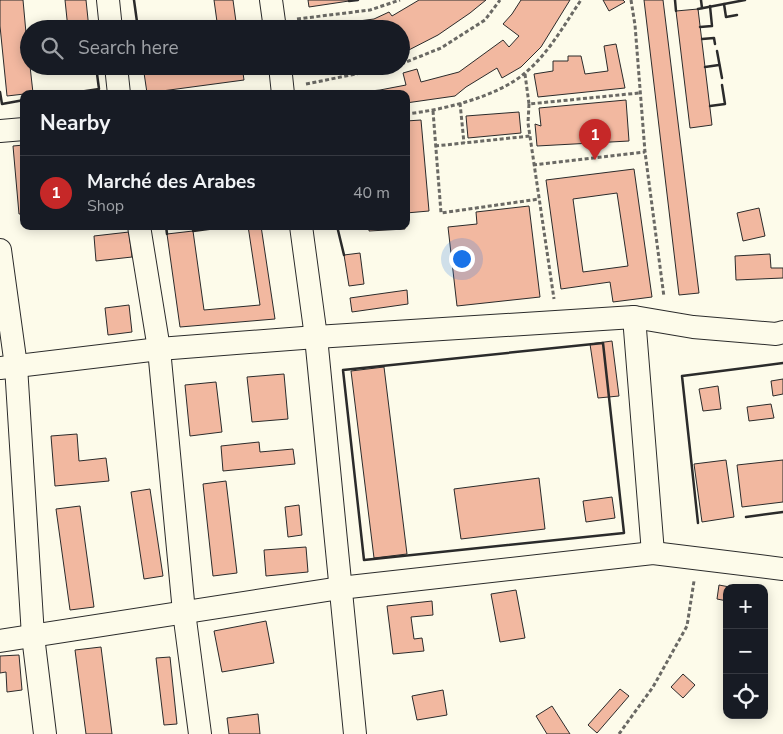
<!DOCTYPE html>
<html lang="en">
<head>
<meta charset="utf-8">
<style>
	body { margin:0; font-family:"Nunito Sans",sans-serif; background:#20242c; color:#f1f3f6 }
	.controls { position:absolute; right:15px; bottom:15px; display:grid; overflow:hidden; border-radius:10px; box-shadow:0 2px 12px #0003 }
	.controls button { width:45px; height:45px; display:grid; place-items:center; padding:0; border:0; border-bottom:1px solid #363941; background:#171b24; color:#f1f3f6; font:25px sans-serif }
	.you { position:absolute; left:461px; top:258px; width:18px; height:18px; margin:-12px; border:4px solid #fff; border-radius:50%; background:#1a73e8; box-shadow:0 0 0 8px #1a73e833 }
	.badge { display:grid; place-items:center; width:32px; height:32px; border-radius:50%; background:#c62828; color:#fff; font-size:16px; font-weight:700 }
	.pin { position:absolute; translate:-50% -41px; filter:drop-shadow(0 1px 2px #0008) }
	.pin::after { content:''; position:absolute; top:26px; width:18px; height:15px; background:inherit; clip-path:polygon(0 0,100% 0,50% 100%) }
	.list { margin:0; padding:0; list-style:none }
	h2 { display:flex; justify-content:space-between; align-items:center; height:65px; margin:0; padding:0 20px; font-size:21px }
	h2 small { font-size:16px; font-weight:400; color:#9ea1a6 }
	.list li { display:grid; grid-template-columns:32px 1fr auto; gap:15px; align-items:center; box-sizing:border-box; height:75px; padding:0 20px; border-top:1px solid #363941 }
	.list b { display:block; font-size:19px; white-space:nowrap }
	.list p { margin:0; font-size:16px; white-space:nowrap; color:#9ea1a6 }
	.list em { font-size:16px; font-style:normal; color:#9ea1a6 }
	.icon { flex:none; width:28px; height:28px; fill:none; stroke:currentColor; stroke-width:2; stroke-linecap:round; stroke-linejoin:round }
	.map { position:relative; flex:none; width:783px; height:734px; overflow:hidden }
	.search { position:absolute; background:#171b24; box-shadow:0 2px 12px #0003; left:20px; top:20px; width:390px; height:55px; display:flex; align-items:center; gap:12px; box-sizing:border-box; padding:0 18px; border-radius:28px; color:#9ea1a6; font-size:19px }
	.panel { position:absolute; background:#171b24; box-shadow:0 2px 12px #0003; left:20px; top:90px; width:390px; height:140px; border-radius:10px }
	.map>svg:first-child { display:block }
	.building { fill:#f2b8a0; stroke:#2b2b2b; fill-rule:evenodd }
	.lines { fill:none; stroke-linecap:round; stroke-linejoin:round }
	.street-casing { stroke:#2b2b2b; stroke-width:24 }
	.path { stroke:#6a6964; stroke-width:3; stroke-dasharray:4 2.5; stroke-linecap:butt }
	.street { stroke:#fdfbea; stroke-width:22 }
	.wall { stroke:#2b2b2b; stroke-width:2.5 }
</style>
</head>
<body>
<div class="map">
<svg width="783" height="734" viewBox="0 0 783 734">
	<rect width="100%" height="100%" fill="#fdfbea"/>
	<g class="building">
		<polygon points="0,0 23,0 29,66 30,66 33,93 7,96 0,26"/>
		<polygon points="65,0 86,0 89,29 68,29"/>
		<polygon points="214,0 233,0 237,29 218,29"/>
		<polygon points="308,0 348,0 349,1 309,7"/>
		<polygon points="419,0 486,0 470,13 438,35 401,54 401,29 313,29 312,27 374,19 389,12 392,16"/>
		<polygon points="521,0 570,0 541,47 521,67 502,78 497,68 466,87 455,96 406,103 406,94 341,94 380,90 406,85 403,73 417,69 421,82 459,72 503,40 509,47 519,36 503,24 512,14"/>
		<polygon points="603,0 623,0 625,2 609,11"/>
		<polygon points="644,0 663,0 699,293 679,295"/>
		<polygon points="698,9 712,125 690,128 676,11"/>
		<polygon points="616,44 625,88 538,97 534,74 553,71 553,61 568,61 568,56 581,56 585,74 608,71 604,46"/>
		<polygon points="143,66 242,66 244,80 147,93"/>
		<polygon points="320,66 355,66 321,71"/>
		<polygon points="626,100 629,141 537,146 535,124 541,126 539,108"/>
		<polygon points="519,112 521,133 468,138 466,116"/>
		<polygon points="421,120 429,211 406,213 406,121"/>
		<polygon points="24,145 24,214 19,214 13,146"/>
		<path d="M634 169 652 297 613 302 610 282 561 289 546 180ZM617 193 628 266 583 272 573 199Z"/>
		<polygon points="529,206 540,297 457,306 448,227 477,224 476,212"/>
		<polygon points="759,208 765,236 743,241 737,213"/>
		<polygon points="248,226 261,226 275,319 180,327 167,234 193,231 204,310 260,305"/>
		<polygon points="369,226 405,226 405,229 369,231"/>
		<polygon points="129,232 132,257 96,261 94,236"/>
		<polygon points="360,253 364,284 349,286 344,255"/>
		<polygon points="770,254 771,268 783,268 783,278 736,280 735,256"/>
		<polygon points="407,290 408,304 352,312 350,298"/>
		<polygon points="129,305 132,332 108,335 105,308"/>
		<polygon points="612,341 619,396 598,398 590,344"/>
		<polygon points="384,367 407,554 374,558 351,371"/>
		<polygon points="284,374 288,419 252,422 247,377"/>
		<polygon points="783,379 783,394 773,396 771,381"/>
		<polygon points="216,382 222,432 190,436 185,385"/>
		<polygon points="718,386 721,409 703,411 699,389"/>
		<polygon points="771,404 774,418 749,421 747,407"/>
		<polygon points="77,434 79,461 106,458 109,481 55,486 51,436"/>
		<polygon points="259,442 260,452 293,449 295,464 223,471 221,446"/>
		<polygon points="726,460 734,517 702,522 694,464"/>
		<polygon points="783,460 783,502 742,507 737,465"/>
		<polygon points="539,478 545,529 461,539 454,489"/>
		<polygon points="226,481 237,573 213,576 203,484"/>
		<polygon points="150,489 163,576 144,579 131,492"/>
		<polygon points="612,497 615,518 586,522 583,501"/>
		<polygon points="299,505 302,535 288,537 285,507"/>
		<polygon points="80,506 94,607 70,610 56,509"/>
		<polygon points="306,547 308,572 266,576 264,550"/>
		<polygon points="719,585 735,588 727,588 727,601 717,599"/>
		<polygon points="516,590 525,638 500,642 491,594"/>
		<polygon points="432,601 433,615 411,617 414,639 422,638 424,651 393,654 387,606"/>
		<polygon points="266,621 274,663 222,672 214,631"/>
		<polygon points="101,647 112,734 86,734 75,650"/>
		<polygon points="19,655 22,690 7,692 6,672 0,673 0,656"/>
		<polygon points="170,657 177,724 164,725 156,658"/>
		<polygon points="683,674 695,685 683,698 671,687"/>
		<polygon points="620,689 629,696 597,733 588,725"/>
		<polygon points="443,690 447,715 417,720 412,696"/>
		<polygon points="552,706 570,734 547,734 536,716"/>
		<polygon points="258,714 260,734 229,734 227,718"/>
	</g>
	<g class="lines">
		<g class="street-casing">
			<g id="street">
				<polyline points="108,0 111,29"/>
				<polyline points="271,0 275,29"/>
				<polyline points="116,66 119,94"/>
				<polyline points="280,66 283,94"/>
				<polyline points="0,131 24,129"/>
				<polyline points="139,226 159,349 184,612 200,734"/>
				<polyline points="301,226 316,337 355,734"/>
				<polyline points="0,250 16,366 33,636 45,734"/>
				<polyline points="634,317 653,553"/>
				<polyline points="0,368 159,349 316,337 634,317 693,327 776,334 783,332"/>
				<polyline points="0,641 340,588 653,553 783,569"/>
			</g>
		</g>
		<g class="path">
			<polyline points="631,0 635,25 645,152 664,297"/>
			<polyline points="297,19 370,10 400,0"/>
			<polyline points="401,64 441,48 485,20 500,0"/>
			<polyline points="525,74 529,104 639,93"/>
			<polyline points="306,84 396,66"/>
			<polyline points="460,103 464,143"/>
			<polyline points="529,104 528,123 554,299"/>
			<polyline points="433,111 441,213 539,199"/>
			<path d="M406 114C443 110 497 97 525 73 549 53 564 25 581 0"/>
			<polyline points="435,146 530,136"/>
			<polyline points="533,165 645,152"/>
			<polyline points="619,734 653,687 687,626 694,581"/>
		</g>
		<use href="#street" class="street"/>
		<g class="wall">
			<polyline points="134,0 138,29"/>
			<polyline points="675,0 676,11"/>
			<polyline points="701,0 702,8"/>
			<polyline points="349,1 358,0"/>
			<polyline points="724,4 726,17 737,15"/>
			<polyline points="698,9 745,0"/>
			<polyline points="700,27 712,26 710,6"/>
			<polyline points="702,39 714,38 715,44"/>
			<polyline points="717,51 722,78"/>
			<polyline points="705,67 719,65"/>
			<polyline points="0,92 2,104 24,100"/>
			<polyline points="66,94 99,89 96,66"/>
			<polyline points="710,106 725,104 722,85"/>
			<polyline points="166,226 167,234"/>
			<polyline points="337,226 344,255"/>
			<polyline points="193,231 230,226"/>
			<polygon points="603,343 624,533 364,560 343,370"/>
			<polyline points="746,517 783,512"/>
			<polyline points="698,523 682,376 783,363"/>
		</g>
	</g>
</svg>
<div class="controls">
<button>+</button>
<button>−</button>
<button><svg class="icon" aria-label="locate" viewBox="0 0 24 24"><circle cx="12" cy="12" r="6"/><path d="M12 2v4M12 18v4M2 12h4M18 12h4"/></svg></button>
</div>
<div class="you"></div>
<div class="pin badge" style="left:595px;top:160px">1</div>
<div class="search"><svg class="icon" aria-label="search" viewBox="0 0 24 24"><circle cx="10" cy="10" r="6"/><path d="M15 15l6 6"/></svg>Search here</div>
<section class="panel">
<h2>Nearby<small></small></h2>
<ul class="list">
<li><span class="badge">1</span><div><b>Marché des Arabes</b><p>Shop</p></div><em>40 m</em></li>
</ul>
</section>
</div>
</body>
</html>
